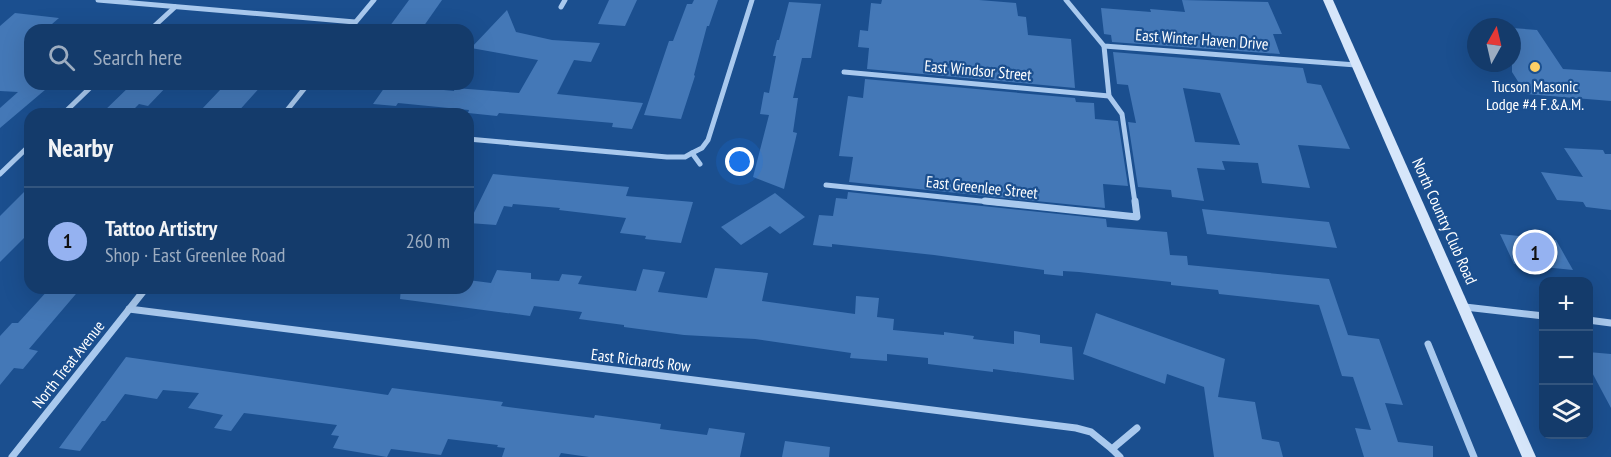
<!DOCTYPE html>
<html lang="en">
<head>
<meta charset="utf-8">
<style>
	body { margin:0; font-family:"PT Sans Narrow",sans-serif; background:#1d4271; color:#f1f3f6 }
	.controls { position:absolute; right:18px; bottom:18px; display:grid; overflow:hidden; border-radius:12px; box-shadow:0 6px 24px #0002 }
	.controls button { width:54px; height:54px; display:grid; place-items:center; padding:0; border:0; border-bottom:2px solid #33557e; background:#143b6b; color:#f1f3f6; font:30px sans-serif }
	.compass { position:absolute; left:1467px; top:18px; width:54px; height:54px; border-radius:50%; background:#143b6b; box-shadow:0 6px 24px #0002; rotate:8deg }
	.you { position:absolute; left:740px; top:162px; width:21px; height:21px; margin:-15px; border:4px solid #fff; border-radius:50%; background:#1a73e8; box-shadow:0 0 0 9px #1a73e833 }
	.badge { display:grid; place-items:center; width:39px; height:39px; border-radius:50%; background:#95b2f1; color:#111; font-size:20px; font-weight:700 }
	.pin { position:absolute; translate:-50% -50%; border:3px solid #fff; box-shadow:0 2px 6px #0006 }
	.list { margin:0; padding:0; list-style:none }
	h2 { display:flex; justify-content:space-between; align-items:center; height:78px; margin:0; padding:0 24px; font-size:26px }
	h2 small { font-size:20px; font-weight:400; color:#9dadc1 }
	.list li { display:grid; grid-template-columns:39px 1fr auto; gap:18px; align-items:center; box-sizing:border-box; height:108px; padding:0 24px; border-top:2px solid #33557e }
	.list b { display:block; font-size:22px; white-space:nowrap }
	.list p { margin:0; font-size:20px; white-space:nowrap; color:#9dadc1 }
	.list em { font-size:20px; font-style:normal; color:#9dadc1 }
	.icon { flex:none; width:33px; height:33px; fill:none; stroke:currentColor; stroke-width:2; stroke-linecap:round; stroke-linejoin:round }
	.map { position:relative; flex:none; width:1611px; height:457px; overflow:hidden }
	.search { position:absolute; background:#143b6b; box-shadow:0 6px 24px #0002; left:24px; top:24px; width:450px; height:66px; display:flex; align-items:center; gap:15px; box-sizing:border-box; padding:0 21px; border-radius:18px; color:#9dadc1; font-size:22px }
	.panel { position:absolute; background:#143b6b; box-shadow:0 6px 24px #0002; left:24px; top:108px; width:450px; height:186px; border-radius:18px }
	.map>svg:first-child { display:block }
	.building { fill:#4478b7; fill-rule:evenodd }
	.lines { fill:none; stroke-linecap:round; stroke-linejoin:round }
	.minor-far1 { stroke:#a9c9ee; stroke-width:5 }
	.minor { stroke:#a9c9ee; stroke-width:7 }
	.secondary { fill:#d6e6fa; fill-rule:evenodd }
	.poi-dot { fill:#ffd166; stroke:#1b4f8f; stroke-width:2 }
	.labels { text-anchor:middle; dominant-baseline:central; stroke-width:4.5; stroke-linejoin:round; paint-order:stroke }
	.street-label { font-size:16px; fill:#fff; stroke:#1b4f8f }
	.poi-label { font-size:16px; fill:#fff; stroke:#1b4f8f }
</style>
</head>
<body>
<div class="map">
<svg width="1611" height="457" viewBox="0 0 1611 457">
	<rect width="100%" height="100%" fill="#1b4f8f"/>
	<g class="building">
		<polygon points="409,0 442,0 421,30 387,30"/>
		<polygon points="609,0 637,0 625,26 598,24"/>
		<polygon points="694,0 718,0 709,26 707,26 694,75 695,76 681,119 644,115 669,41 673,41 687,4 692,4"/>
		<polygon points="882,0 979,0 1016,3 1018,16 1026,17 1028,35 1071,39 1075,88 867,69 869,48 858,47 860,30 868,31 871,3 881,4"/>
		<polygon points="1182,0 1268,2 1282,34 1273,34 1280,54 1112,42 1111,35 1104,34 1101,8 1151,12 1150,9 1185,12"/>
		<polygon points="789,2 821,4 811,58 802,58 793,98 798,98 793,132 797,133 784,189 753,177 769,115 760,114 764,92 769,93 776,56 773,56 777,40 779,40"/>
		<polygon points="507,10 516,32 552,40 600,43 591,62 574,60 557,94 643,103 632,129 612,127 613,123 499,113 497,116 468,113 469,110 398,103 396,106 373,104 387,84 414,84 413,87 454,91 455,88 519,93 538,60 471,48"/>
		<polygon points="15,13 59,18 45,30 30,30 30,84 52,84 0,128 0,108 18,92 0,91 0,26"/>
		<polygon points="1512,28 1537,30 1563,69 1611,72 1611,101 1526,94 1512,72"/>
		<path d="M1113 52 1303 68 1307 83 1321 85 1350 149 1298 145 1310 188 1262 183 1258 163 1222 161 1225 170 1197 168 1204 201 1172 197 1171 190 1138 187 1128 122 1136 123 1128 85 1117 84ZM1183 88 1220 93 1240 145 1195 142Z"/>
		<polygon points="865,79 1075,98 1076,102 1094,103 1095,119 1118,121 1128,186 1103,184 1105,208 849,182 853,157 839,156 848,96 863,98"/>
		<polygon points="132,84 169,84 148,106 139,104 129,114 101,114"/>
		<polygon points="230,84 263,84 236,114 209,114 211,111 201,110 220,90 225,90"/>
		<polygon points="1564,148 1603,150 1605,154 1611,154 1611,210 1586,207 1583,202 1557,200 1541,172 1583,177"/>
		<polygon points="493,174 629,187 626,196 693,202 681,243 645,239 646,236 620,233 626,218 559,210 560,208 513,204 512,207 504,206 496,225 469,223"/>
		<polygon points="30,186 30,232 0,262 0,216"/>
		<polygon points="848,192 1106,219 1107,227 1167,232 1170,255 1187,256 1188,265 1329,279 1348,335 1379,339 1403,405 1385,403 1398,442 1433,446 1433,457 1364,457 1355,428 1371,430 1353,377 1342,376 1319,305 1219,294 1218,290 1171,285 1171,282 1079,272 1063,271 1063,276 1044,274 1044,270 934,255 832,244 832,247 813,245 819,215 833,216 836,198 847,199"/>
		<polygon points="775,193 805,217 780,234 770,226 741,245 721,227"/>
		<polygon points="1202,209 1329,222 1337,248 1207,234"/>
		<polygon points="1500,234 1556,240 1573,270 1514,264"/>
		<polygon points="715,268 768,273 762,301 855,314 856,296 879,298 877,317 894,319 893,330 944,335 944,332 974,336 973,339 1014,344 1014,331 1040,335 1040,343 1072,347 1074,380 993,369 993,372 928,364 928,358 887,354 887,361 850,358 851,353 755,339 684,335 624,327 624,325 579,319 582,312 534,306 530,316 400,299 401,288 468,288 468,280 491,283 497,270 531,273 531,279 559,281 562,274 582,276 578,284 636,291 643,269 665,272 658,292 707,298"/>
		<polygon points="50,288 81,288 29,349 38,351 23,369 14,368 0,385 0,336 12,323 18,323"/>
		<polygon points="1096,313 1225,359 1218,397 1255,402 1262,439 1279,442 1283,457 1214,457 1204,387 1167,374 1165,384 1083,354"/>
		<polygon points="1588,352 1611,354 1611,408 1588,365"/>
		<polygon points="126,357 388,395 392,388 503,402 501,406 594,418 595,415 661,424 660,429 707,435 709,428 745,433 740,457 589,457 561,453 559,457 502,457 505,448 497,447 498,445 448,439 441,455 391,449 387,457 333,448 339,436 331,435 337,425 244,413 231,431 214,428 223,415 188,408 199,393 163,390 157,399 125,394 105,421 102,421 80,451 59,448"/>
		<polygon points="785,441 830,447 829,457 782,457"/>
	</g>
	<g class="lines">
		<g class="minor-far1">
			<polyline points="98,0 355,22"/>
			<polyline points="1066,0 1104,46 1356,65"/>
			<polyline points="561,7 565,0"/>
			<polyline points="150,30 175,7"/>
			<polyline points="349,30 374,0"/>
			<polyline points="1104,46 1109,96 1122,114 1135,203"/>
			<polyline points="844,72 1109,96"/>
			<polyline points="63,114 94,84"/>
			<polyline points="284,114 308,84"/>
			<polyline points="468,139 667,157 685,157 692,153"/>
			<polyline points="700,164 692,153 702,148 708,140 752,0"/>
			<polyline points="0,174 30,145"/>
			<polyline points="826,185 1000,203"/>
		</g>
		<g class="minor">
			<polyline points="985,201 1137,217 1135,201"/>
			<polyline points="1465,307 1544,316"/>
			<polyline points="129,309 1076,428 1091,432 1112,449 1137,428"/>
			<polyline points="1588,320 1611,323"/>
			<polyline points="1428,344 1474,457"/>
			<polyline points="1112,449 1120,457"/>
			<polyline points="12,457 146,288"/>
		</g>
		<polygon class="secondary" points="1323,0 1333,0 1536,457 1522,457"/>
	</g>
	<circle class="poi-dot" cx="1535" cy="67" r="6"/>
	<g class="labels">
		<g class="street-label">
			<text transform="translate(1202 39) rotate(4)">East Winter Haven Drive</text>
			<text transform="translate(978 70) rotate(5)">East Windsor Street</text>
			<text transform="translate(982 187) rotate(6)">East Greenlee Street</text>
			<text transform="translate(1445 221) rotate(66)">North Country Club Road</text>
			<text transform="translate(641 360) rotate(7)">East Richards Row</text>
			<text transform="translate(68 364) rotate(-52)">North Treat Avenue</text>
		</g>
		<g class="poi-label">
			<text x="1535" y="86">Tucson Masonic<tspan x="1535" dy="18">Lodge #4 F.&amp;A.M.</tspan></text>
		</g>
	</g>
</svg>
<div class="controls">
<button>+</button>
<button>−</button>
<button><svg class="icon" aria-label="layers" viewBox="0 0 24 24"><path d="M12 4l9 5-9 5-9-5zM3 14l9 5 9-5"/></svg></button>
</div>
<svg class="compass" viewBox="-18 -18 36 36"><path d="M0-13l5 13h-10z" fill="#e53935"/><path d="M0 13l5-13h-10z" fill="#9dadc1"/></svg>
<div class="you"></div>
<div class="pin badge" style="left:1535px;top:252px">1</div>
<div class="search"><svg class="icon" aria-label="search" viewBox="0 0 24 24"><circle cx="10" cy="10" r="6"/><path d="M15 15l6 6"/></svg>Search here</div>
<section class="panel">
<h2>Nearby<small></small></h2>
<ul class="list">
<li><span class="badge">1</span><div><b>Tattoo Artistry</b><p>Shop · East Greenlee Road</p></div><em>260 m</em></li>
</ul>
</section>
</div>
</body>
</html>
